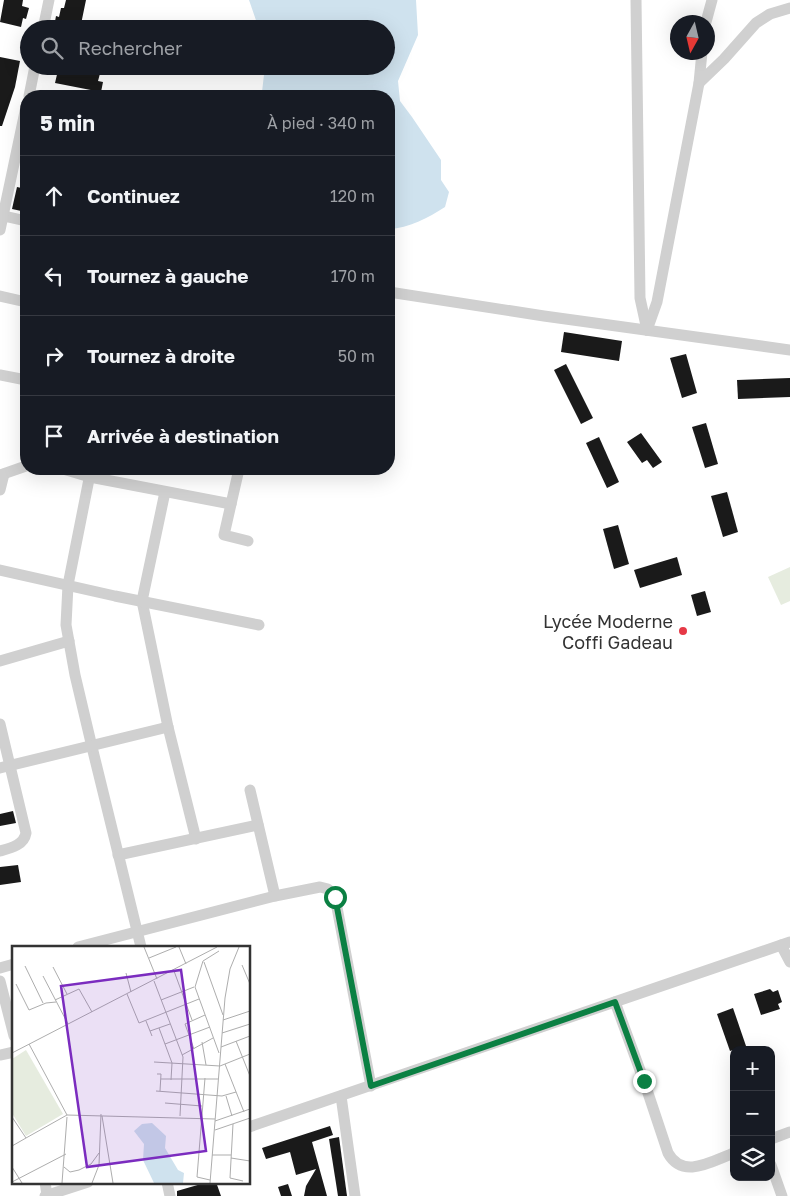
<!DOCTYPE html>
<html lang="fr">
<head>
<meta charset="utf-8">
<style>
	body { margin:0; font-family:"Golos Text",sans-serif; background:#242831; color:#f1f3f6 }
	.controls { position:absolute; right:15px; bottom:15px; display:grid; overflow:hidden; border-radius:10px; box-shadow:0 5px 20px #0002 }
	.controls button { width:45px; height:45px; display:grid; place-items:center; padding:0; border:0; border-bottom:1px solid #363941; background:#171b24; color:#f1f3f6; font:25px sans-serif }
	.compass { position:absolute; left:670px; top:15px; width:45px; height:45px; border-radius:50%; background:#171b24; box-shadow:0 5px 20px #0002; rotate:188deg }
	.stop { position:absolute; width:15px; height:15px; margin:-11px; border:4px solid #0b8043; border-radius:50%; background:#fff }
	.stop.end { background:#0b8043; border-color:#fff; box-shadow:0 1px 5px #0008 }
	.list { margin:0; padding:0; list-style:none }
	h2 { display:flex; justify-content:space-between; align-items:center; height:65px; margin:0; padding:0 20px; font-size:21px }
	h2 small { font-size:16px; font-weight:400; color:#9ea1a6 }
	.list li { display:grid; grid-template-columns:32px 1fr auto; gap:15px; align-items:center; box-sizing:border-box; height:80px; padding:0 20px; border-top:1px solid #363941 }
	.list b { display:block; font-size:19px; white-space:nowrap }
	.list em { font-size:16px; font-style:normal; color:#9ea1a6 }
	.icon { flex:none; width:28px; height:28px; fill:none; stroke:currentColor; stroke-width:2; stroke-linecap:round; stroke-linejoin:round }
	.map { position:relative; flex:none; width:790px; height:1196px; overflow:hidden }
	.search { position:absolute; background:#171b24; box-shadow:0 5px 20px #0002; left:20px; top:20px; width:375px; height:55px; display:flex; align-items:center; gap:12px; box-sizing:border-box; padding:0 18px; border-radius:28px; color:#9ea1a6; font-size:19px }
	.panel { position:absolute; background:#171b24; box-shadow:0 5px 20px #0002; left:20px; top:90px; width:375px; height:385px; border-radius:20px }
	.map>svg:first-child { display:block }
	.garden { fill:#e6ecdf }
	.water { fill:#cfe2ee }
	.building { fill:#1a1a1a }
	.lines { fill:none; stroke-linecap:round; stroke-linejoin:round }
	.minor { stroke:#d0d0d0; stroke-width:11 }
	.route { stroke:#0b8043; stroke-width:6 }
	.poi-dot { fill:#e63946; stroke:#fff; stroke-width:2 }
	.labels { text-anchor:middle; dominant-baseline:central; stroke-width:5; stroke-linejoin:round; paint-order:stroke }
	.poi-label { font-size:18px; fill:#333; stroke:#fff; text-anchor:end }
	.inset-road { fill:none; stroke:#adadad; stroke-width:1 }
	.view { fill:#7b2cbf; fill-opacity:0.15; stroke:#7b2cbf; stroke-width:2.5 }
	.inset-edge { fill:none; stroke:#333; stroke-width:2.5 }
</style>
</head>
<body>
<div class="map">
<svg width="790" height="1196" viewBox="0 0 790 1196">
	<rect width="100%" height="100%" fill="#fff"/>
	<polygon class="garden" points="790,567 790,601 781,605 768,577"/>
	<path class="water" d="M249 0H416L418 35 398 81 400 101 412 117 441 160V180L449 192 445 207C428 218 409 228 389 229V96H259L262 92 265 66H386V29H259Z"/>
	<g class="building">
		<polygon points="4,0 23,0 22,6 29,8 26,19 23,18 21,27 0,22"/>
		<polygon points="66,0 86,0 80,29 54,27 56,16 59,17 61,8 64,8"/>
		<polygon points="0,57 20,61 15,87 2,126 0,126"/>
		<polygon points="59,66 102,66 98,81 103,82 101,92 55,83"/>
		<polygon points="17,187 26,189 26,212 12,209"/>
		<polygon points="564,332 622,341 619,361 561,352"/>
		<polygon points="686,354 697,393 682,398 670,358"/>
		<polygon points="566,364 593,418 581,424 554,370"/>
		<polygon points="790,378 790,397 738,399 737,380"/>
		<polygon points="706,423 718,464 705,468 692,427"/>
		<polygon points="641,433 662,462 653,468 647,460 642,463 627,442"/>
		<polygon points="599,437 619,482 607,488 586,443"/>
		<polygon points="727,492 738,532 723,537 711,496"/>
		<polygon points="618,525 629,564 614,569 603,529"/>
		<polygon points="677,557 682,575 640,588 634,570"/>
		<polygon points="705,591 711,612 697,616 691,595"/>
		<polygon points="13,811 16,823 0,826 0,814"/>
		<polygon points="18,865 21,882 0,885 0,867"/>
		<polygon points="770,989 773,992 778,990 782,1002 778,1004 780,1009 761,1015 754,994"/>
		<polygon points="733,1008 746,1046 730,1051 717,1014"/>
		<polygon points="330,1126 333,1135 312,1142 327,1196 304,1196 306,1186 316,1169 296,1175 290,1152 266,1159 262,1148"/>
		<polygon points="339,1137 347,1196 338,1196 329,1139"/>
		<polygon points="201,1182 216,1182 221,1196 177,1196 177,1191 201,1184"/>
		<polygon points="288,1184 292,1196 281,1196 278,1187"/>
	</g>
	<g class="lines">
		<g class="minor">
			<polyline points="636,0 640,298 647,330"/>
			<polyline points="706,22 712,0"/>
			<polyline points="43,29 49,0"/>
			<polyline points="699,83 724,59 756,23 770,14 790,8"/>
			<polyline points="29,96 35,66"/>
			<polyline points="0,215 26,221"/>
			<polyline points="0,230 26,107"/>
			<polyline points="389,292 544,316 790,350"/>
			<polyline points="0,296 26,302"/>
			<polyline points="647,330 657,302 699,83 702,52"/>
			<polyline points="0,375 26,380"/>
			<polyline points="63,469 90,477 231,504"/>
			<polyline points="91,469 68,585 66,625 75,675 92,747 141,947"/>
			<polyline points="239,469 224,535 248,541"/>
			<polyline points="0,475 26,466"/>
			<polyline points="0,490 4,474"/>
			<polyline points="165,492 142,601 168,727 196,839"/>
			<polyline points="0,570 115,596 259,625"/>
			<polyline points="0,661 69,641"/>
			<path d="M0 724 26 833C24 845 11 848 0 851"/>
			<polyline points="0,768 168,727"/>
			<polyline points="250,790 275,896"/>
			<polyline points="118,855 258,825"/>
			<polyline points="781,945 790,962"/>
			<polyline points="78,947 275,896 320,887 328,889 335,897 371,1086"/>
			<polyline points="0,968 14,964"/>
			<polyline points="0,981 14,1036"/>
			<path d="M615 1002 644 1081 668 1153C683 1180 712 1161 734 1153"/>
			<polyline points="0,1055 14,1052"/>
			<polyline points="341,1096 355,1196"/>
			<polyline points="249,1127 790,942"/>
			<polyline points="771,1139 790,1132"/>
			<polyline points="771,1165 782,1196"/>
			<polyline points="45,1182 47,1195"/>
			<polyline points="167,1182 170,1196"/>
			<polyline points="45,1196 88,1182"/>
		</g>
	</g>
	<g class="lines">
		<polyline class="route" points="335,897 371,1086 615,1002 644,1081"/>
	</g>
	<circle class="poi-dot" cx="683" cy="631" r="5"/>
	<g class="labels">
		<g class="poi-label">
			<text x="673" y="621">Lycée Moderne<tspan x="673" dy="21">Coffi Gadeau</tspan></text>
		</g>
	</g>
	<g transform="translate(12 946)">
		<rect width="238" height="238" fill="#fff"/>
		<path d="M14 104 51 168 14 190 0 167V113Z" fill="#e6ecdf"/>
		<path d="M140 177 154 190 153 202 166 224 172 227 171 237H142L131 214 132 198 122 185 130 178Z" fill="#cfe2ee"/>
		<path class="inset-road" d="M132 1 145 33M167 1 174 18M137 12 164 1M192 16 211 69M230 19 238 38M13 20 31 57M41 21 55 48M162 25 180 74M114 27 119 46M31 30 56 78M142 35 171 111 168 170M4 38 17 64 34 57 44 56M115 48 127 77 187 53M43 54 67 43 80 66M149 54 182 41M211 74 238 65M134 75 140 90M147 82 160 117 159 134M138 85 158 78M210 87 238 78M224 95 238 130M190 96 194 119M17 98 55 169M153 98 198 81M209 101 238 90M182 103 173 78 193 69M0 107 205 1M207 107 183 41 191 15 207 5M170 109 201 92M142 116 208 120 238 108M213 118 232 166M145 128H149L148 145M193 132 185 231 198 234M149 133H206M144 145 210 150 224 146M214 150 220 170M153 157 190 160M90 170 101 237M0 171 14 192 55 169 203 173M203 175 238 163M221 178 218 232 231 235M203 184 238 172M0 200 14 192M200 209H219M219 212 238 215M0 221 10 237M52 221 58 226 67 224 79 218 87 207M0 236 54 208M50 237 55 171M80 237 87 219 89 168M198 237 213 52 218 23 227 1"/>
		<path class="view" d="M169 24 194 205 75 221 49 40Z"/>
		<rect width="238" height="238" class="inset-edge"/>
	</g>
</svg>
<div class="controls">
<button>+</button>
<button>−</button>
<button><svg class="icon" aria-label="layers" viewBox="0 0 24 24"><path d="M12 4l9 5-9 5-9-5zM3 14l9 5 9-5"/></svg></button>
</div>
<svg class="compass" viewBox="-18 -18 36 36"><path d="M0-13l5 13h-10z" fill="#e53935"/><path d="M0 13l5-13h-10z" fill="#9ea1a6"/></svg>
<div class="stop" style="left:335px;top:897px"></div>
<div class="stop end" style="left:644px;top:1081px"></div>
<div class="search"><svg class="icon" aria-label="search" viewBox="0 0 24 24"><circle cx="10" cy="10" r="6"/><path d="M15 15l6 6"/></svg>Rechercher</div>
<section class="panel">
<h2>5 min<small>À pied · 340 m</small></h2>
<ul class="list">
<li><svg class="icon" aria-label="ahead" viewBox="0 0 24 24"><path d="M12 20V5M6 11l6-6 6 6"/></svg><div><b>Continuez</b></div><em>120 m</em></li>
<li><svg class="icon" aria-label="left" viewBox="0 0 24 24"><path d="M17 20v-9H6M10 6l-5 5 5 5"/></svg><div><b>Tournez à gauche</b></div><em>170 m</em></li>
<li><svg class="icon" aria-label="right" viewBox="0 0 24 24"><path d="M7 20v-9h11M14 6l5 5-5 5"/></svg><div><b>Tournez à droite</b></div><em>50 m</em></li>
<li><svg class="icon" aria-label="arrive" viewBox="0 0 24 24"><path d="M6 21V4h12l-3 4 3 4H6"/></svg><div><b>Arrivée à destination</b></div></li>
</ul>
</section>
</div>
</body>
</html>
